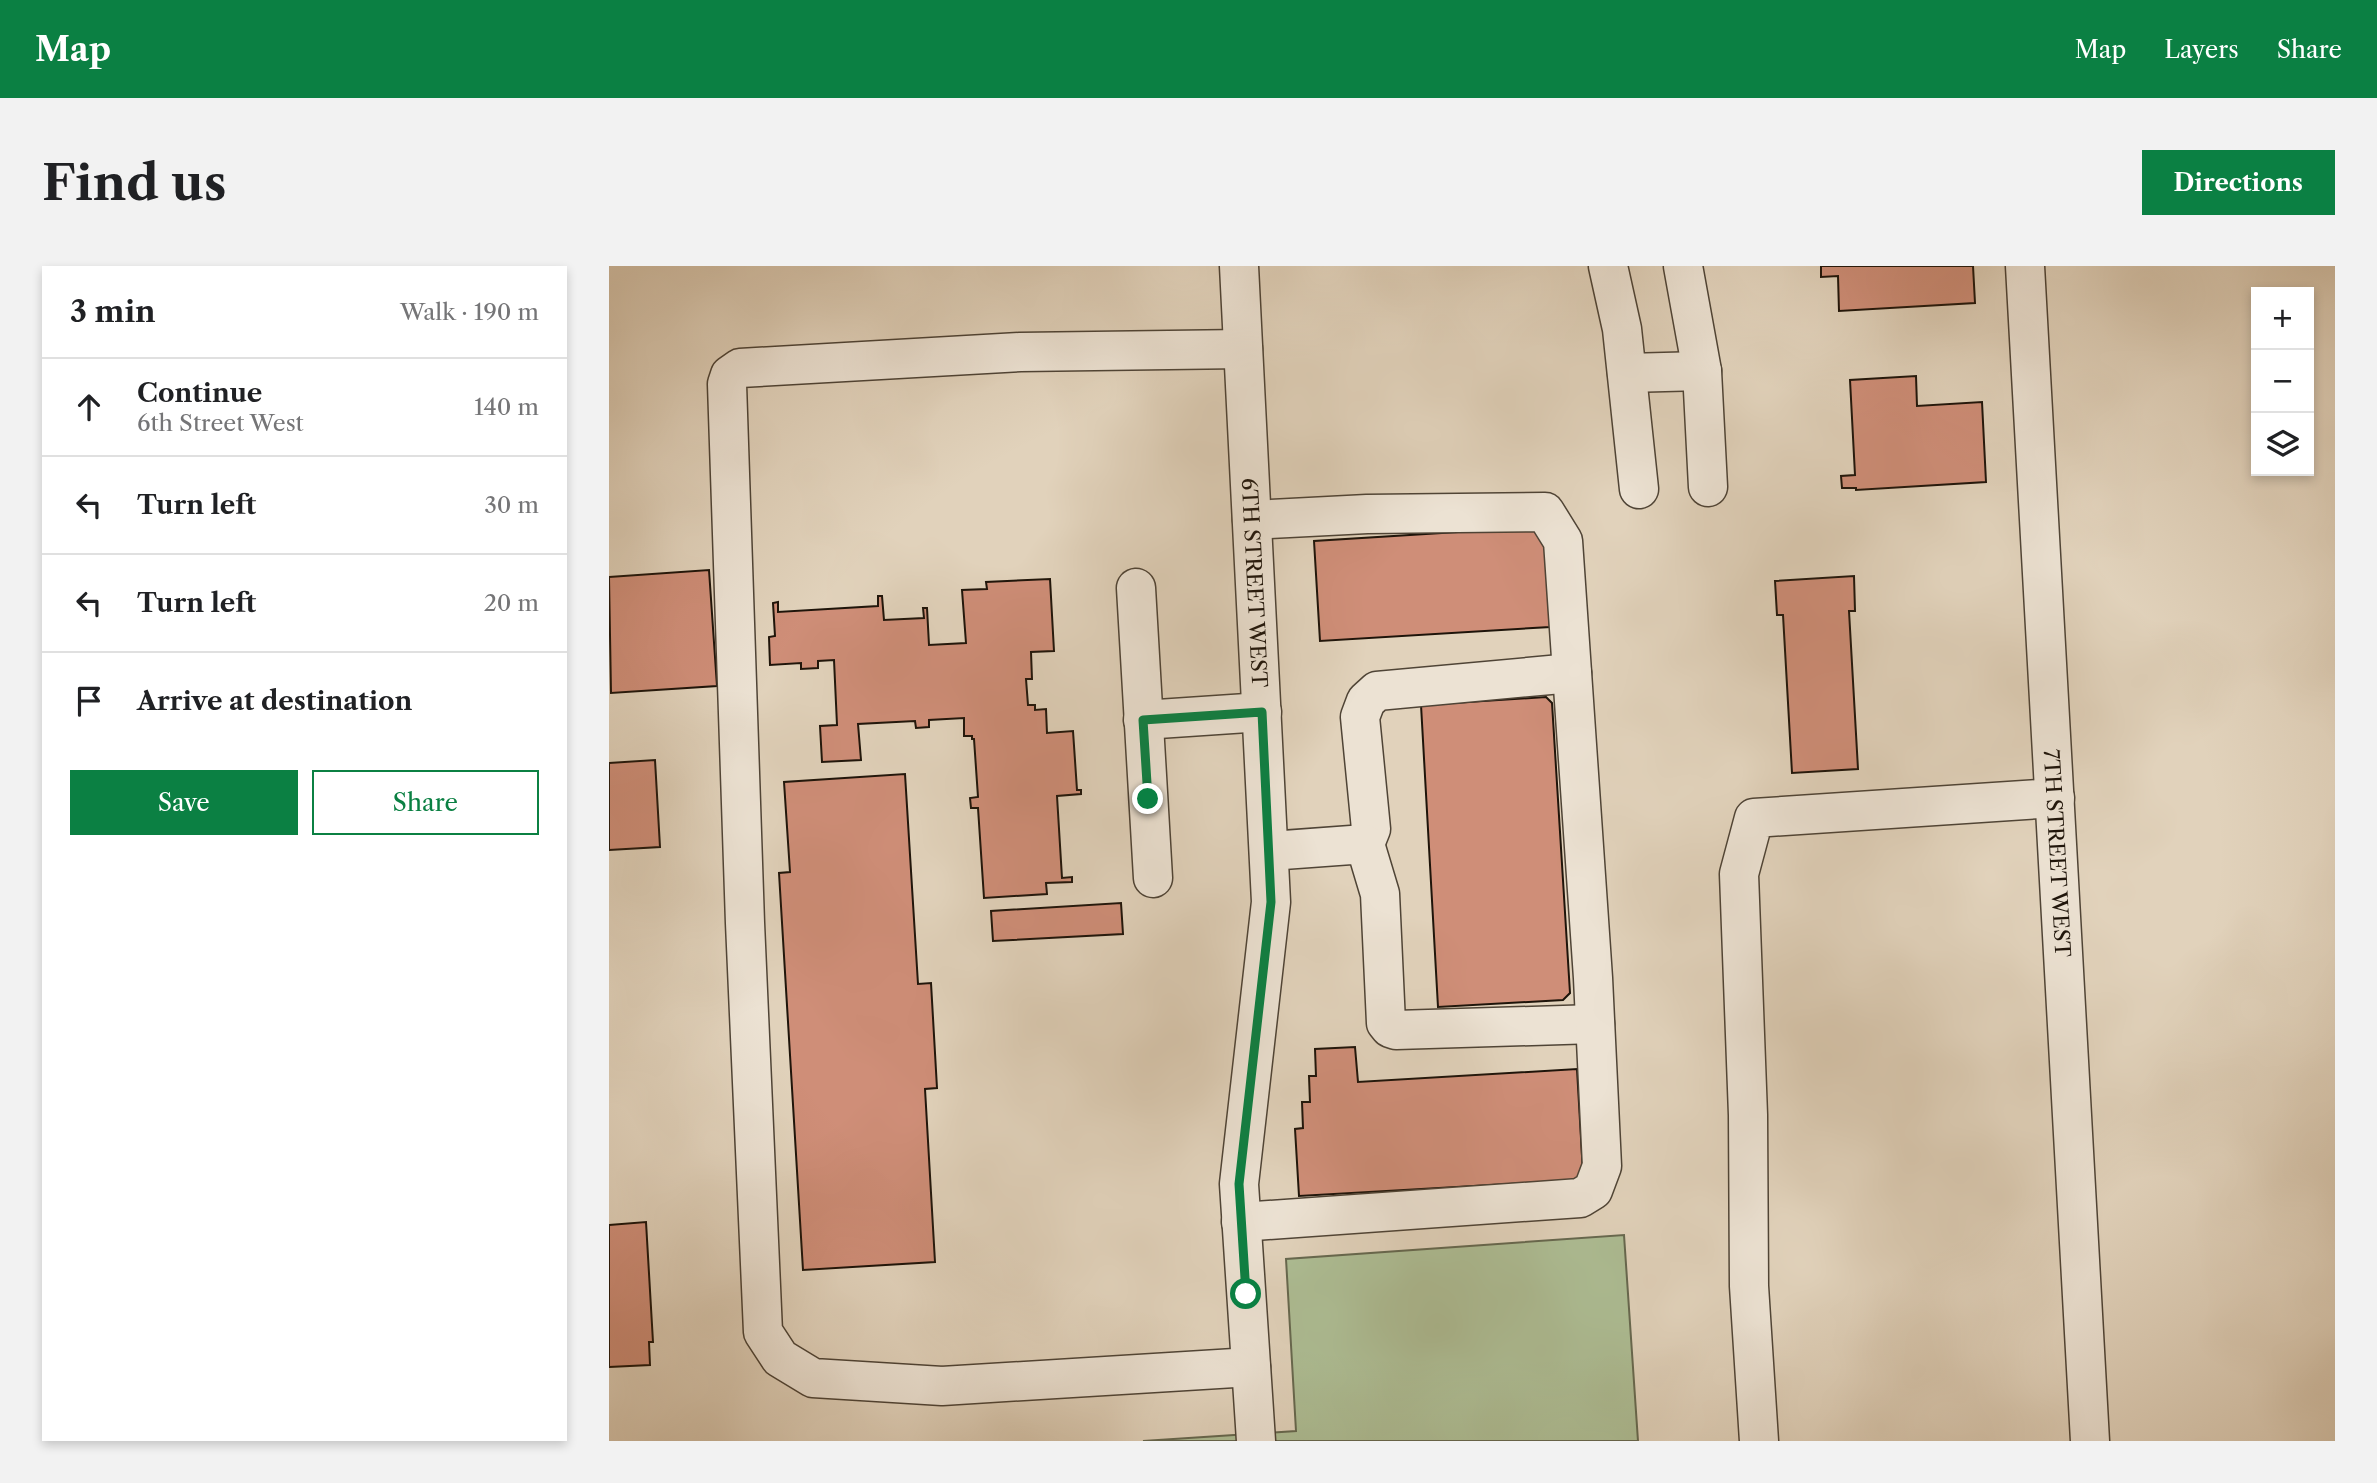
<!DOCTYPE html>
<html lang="en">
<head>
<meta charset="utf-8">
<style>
	body { margin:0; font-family:"Libre Caslon Text",serif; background:#f2f2f2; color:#202124 }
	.controls { position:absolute; right:21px; top:21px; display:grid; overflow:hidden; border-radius:0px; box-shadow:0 4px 10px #0003 }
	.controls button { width:63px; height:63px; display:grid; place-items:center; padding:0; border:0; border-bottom:2px solid #e0e0e0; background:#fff; color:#202124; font:35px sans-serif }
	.stop { position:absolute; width:21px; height:21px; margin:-16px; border:5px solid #0b8043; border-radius:50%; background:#fff }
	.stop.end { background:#0b8043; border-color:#fff; box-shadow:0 2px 7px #0008 }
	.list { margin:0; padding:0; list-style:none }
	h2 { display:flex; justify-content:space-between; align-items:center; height:91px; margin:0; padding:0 28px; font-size:30px }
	h2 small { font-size:23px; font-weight:400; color:#757577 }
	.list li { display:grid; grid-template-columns:46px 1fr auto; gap:21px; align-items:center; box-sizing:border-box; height:98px; padding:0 28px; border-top:2px solid #e0e0e0 }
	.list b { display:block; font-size:26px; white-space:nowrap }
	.list p { margin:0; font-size:23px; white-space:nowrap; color:#757577 }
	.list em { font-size:23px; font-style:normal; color:#757577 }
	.actions { display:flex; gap:14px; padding:21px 28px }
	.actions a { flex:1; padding:16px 0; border:2px solid #0b8043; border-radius:0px; text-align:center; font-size:24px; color:#0b8043 }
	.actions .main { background:#0b8043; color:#fff }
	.icon { flex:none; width:38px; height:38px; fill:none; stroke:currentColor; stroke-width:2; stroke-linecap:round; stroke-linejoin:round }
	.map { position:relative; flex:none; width:1726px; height:1175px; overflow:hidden; border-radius:0px }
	header { display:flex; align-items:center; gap:42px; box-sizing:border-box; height:98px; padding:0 35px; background:#0b8043; color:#fff }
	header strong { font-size:33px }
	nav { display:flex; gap:38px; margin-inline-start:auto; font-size:24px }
	.intro { display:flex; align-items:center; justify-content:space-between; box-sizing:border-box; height:168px; padding:0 42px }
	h1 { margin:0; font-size:49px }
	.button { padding:18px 32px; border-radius:0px; background:#0b8043; color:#fff; font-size:24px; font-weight:700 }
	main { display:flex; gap:42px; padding:0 42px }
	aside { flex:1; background:#fff; border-radius:0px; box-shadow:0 4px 10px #0003 }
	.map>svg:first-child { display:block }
	.green { fill:#adbd94; stroke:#66684f; stroke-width:2 }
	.building { fill:#cf8e78; stroke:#1e140a; stroke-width:2 }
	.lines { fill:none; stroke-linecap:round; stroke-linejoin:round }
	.minor-casing { stroke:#4f4436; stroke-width:41 }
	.minor { stroke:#ece2d3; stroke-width:38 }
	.route { stroke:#0b8043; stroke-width:9 }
	.labels { text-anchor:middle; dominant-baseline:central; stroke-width:6; stroke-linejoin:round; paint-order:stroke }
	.street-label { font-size:21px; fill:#1e140a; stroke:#ece2d3 }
</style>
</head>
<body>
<header>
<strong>Map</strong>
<nav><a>Map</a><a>Layers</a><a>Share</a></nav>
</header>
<div class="intro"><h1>Find us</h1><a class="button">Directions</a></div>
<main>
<aside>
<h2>3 min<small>Walk · 190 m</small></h2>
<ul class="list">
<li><svg class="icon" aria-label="ahead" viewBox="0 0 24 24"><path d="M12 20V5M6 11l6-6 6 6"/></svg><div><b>Continue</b><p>6th Street West</p></div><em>140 m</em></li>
<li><svg class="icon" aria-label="left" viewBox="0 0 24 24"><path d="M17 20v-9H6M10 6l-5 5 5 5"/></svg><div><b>Turn left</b></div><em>30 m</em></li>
<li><svg class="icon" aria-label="left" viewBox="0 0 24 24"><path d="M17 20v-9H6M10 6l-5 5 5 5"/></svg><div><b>Turn left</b></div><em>20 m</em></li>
<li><svg class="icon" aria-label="arrive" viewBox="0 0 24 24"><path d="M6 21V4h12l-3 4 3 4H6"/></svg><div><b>Arrive at destination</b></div></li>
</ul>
<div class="actions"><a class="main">Save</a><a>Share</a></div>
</aside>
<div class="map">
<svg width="1726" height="1175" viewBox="0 0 1726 1175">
	<rect width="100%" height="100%" fill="#e1d2bb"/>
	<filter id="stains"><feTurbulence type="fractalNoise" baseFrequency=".00286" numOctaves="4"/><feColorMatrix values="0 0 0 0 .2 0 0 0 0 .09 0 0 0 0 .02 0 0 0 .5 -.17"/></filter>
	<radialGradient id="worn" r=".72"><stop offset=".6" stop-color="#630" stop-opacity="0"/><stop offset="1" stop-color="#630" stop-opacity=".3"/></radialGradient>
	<polygon class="green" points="1015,969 1029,1175 534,1175 687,1165 677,993"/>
	<g class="building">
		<polygon points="1212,0 1364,0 1366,37 1230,45 1229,10 1212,11"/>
		<polygon points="1307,110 1308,140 1373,136 1377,216 1247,224 1247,222 1233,222 1232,210 1246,209 1241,114"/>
		<polygon points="928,261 935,268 941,361 711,375 705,275"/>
		<polygon points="100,304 108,420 2,427 0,311"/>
		<polygon points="1245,310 1246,345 1240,345 1249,503 1183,507 1174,349 1168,349 1166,315"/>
		<polygon points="441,313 445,385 422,386 423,413 417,413 419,439 426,439 426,444 437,443 438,467 464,465 468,524 472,524 472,528 448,530 453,612 463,611 463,616 437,617 438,628 375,632 369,542 362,542 361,532 369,531 365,473 363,473 363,470 355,470 355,452 320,454 320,461 307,462 306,455 249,458 252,494 213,496 211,460 228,459 225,394 209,395 209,402 192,403 192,397 161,399 160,371 166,370 164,337 169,336 169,346 269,340 269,330 273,330 275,354 315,352 314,342 318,342 320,379 357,377 353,324 378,323 377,316"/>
		<polygon points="937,431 943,437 961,727 954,734 829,741 812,439"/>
		<polygon points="46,494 51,581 0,584 0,497"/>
		<polygon points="296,508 309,718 322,717 328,822 316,823 326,996 194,1004 170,607 181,606 175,516"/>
		<polygon points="512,637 514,668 384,675 382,645"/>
		<polygon points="746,781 749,816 968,803 974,907 968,914 690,930 686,863 694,862 693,836 701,836 700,810 707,810 706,783"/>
		<polygon points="37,956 44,1076 40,1076 41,1099 0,1101 0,959"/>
	</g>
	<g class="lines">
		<g class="minor-casing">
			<g id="minor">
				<path id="s1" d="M630 0 662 636 630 918 647 1175"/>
				<polyline points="999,0 1013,63 1030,223"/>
				<polyline points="1074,0 1093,105 1099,221"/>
				<path id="s2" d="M1416 0 1481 1175"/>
				<polyline points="634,83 411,86 131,102 121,109 118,118 136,657 154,1066 171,1092 204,1112 333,1120 642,1101"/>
				<polyline points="1018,107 1093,105"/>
				<polyline points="527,322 544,612"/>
				<polyline points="534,454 653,446"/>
				<polyline points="756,578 762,563 751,451 757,435 768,425 963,407"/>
				<polyline points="660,585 756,578 771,628 777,757 781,762 787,764 986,758"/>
				<polyline points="632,956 971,932 984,924 993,900 984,712 954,275 936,246 758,248 643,254"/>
				<polyline points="1150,1175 1140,1020 1139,849 1130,608 1145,552 1446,532"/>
			</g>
		</g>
		<use href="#minor" class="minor"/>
	</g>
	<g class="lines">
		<polyline class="route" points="539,533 534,454 653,446 662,636 630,918 637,1028"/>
	</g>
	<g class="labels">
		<g class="street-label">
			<text stroke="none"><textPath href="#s1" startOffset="317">6TH STREET WEST</textPath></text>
			<text stroke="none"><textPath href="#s2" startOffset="588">7TH STREET WEST</textPath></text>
		</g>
	</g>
	<rect width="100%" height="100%" filter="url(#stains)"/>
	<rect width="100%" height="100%" fill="url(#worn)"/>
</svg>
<div class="controls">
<button>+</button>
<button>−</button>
<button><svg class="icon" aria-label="layers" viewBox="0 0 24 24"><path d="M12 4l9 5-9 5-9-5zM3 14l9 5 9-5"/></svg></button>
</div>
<div class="stop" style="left:637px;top:1028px"></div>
<div class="stop end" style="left:539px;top:533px"></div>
</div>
</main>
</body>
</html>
